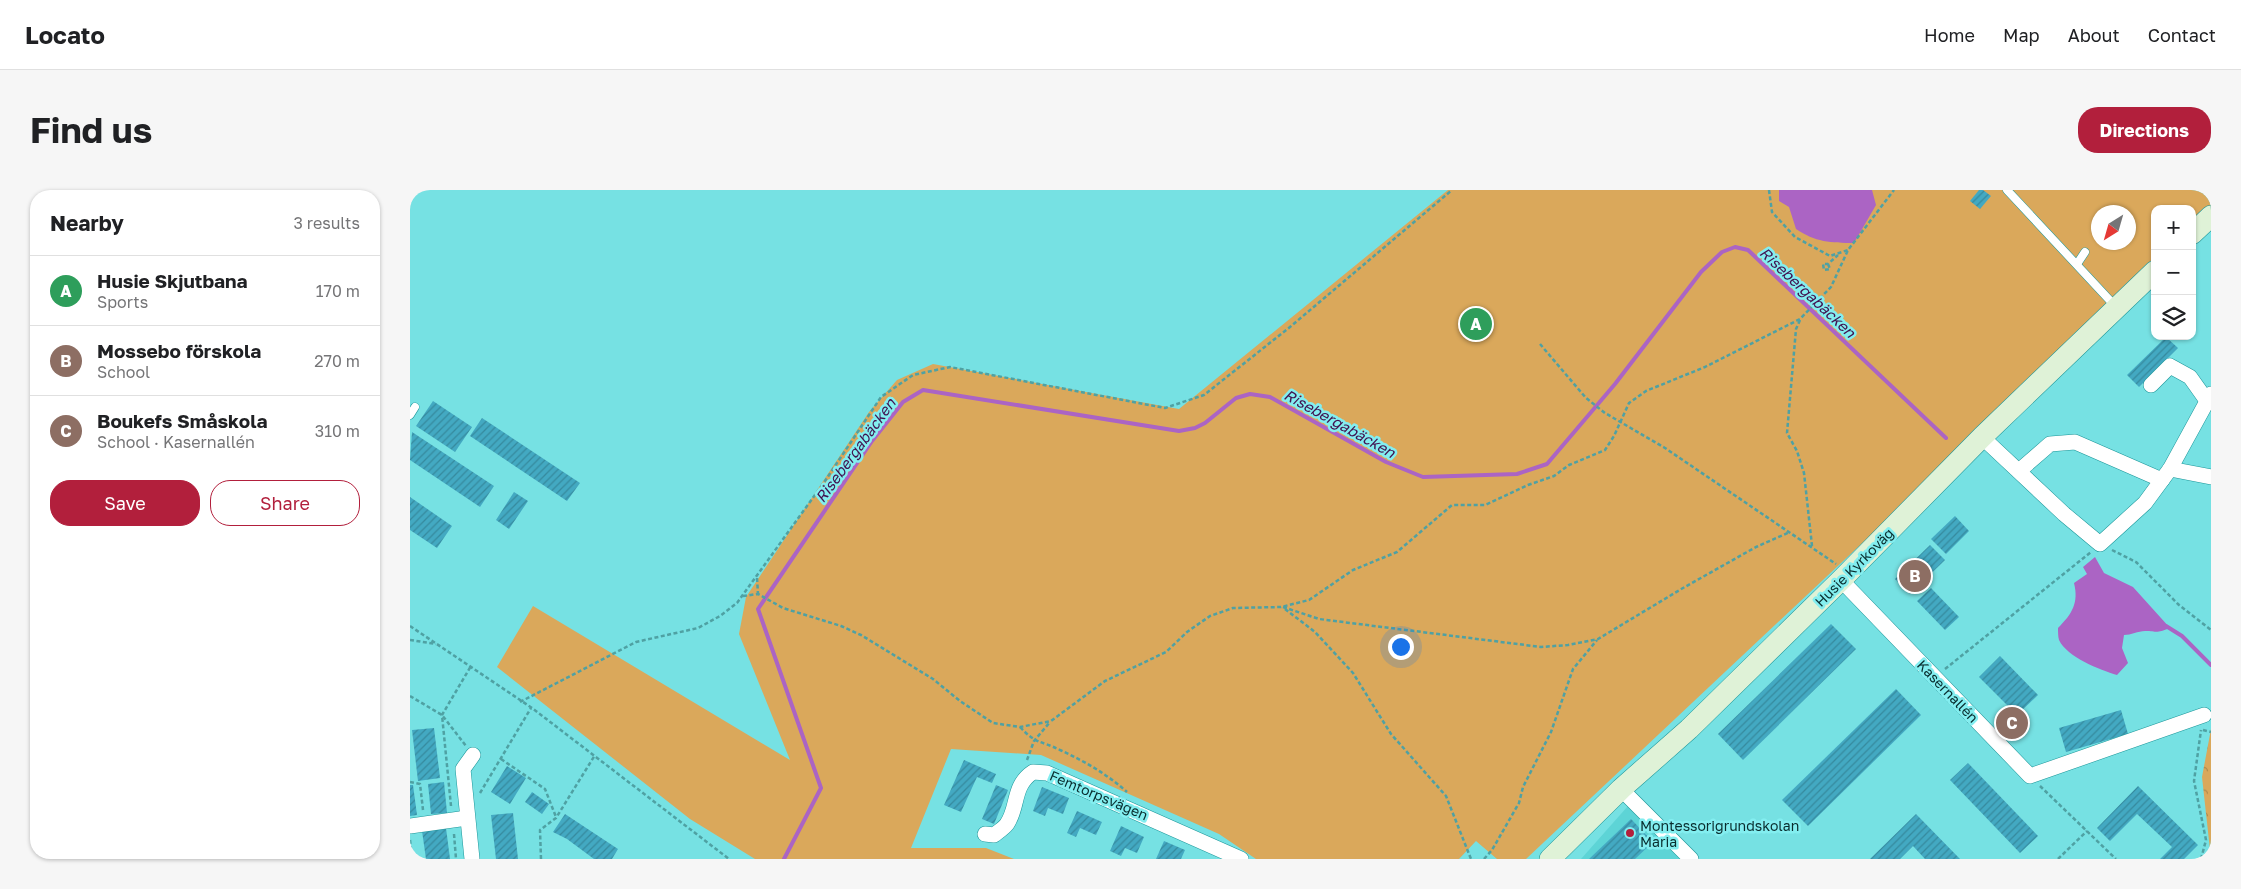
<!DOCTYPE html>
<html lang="en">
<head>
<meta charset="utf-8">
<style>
	body { margin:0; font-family:"Golos Text",sans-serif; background:#f6f6f6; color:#202124 }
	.controls { position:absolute; right:15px; top:15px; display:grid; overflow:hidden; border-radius:10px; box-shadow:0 1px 4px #0004 }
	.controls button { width:45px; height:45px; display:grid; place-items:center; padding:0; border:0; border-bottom:1px solid #e0e0e0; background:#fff; color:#202124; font:25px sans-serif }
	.compass { position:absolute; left:1681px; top:15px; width:45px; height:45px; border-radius:50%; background:#fff; box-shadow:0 1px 4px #0004; rotate:217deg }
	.you { position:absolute; left:990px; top:456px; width:18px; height:18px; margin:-12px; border:4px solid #fff; border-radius:50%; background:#1a73e8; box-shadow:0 0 0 8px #1a73e833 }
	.badge { display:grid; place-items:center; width:32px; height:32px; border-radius:50%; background:#b21f3c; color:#fff; font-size:16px; font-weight:700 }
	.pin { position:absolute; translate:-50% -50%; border:2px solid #fff; box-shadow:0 1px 5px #0006 }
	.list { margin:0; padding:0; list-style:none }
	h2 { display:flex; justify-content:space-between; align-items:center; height:65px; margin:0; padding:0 20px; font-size:21px }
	h2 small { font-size:16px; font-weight:400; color:#757577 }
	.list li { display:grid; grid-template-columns:32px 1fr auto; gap:15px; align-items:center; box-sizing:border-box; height:70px; padding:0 20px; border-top:1px solid #e0e0e0 }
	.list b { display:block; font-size:19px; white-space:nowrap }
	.list p { margin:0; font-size:16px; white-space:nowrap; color:#757577 }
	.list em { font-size:16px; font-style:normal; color:#757577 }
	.actions { display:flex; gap:10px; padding:15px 20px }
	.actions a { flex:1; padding:11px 0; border:1px solid #b21f3c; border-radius:20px; text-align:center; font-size:18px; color:#b21f3c }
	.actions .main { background:#b21f3c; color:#fff }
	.icon { flex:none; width:28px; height:28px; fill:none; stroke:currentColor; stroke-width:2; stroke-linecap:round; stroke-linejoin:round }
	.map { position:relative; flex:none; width:1801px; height:669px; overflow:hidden; border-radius:20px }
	header { display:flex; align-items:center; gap:30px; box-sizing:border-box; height:70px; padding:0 25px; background:#fff; border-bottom:1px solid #e0e0e0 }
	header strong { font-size:24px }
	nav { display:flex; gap:28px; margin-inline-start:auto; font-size:18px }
	.intro { display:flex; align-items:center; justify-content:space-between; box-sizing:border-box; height:120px; padding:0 30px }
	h1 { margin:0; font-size:35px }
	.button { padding:12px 22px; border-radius:20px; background:#b21f3c; color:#fff; font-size:18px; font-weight:700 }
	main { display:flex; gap:30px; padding:0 30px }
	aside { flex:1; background:#fff; border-radius:20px; box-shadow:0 1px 4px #0004 }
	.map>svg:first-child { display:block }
	.built { fill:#5dd4d6 }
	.grass { fill:#daa85b; fill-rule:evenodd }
	.park { fill:url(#park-crowns) }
	.water { fill:#ab64c4 }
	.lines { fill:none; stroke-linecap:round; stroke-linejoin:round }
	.stream { stroke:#ab64c4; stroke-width:4 }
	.building { fill:url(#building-hatch) }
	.lane-casing { stroke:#1b9699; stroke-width:9 }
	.street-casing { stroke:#1b9699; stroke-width:16 }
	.secondary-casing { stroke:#1b9699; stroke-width:22 }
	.path { stroke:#4fa1a3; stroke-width:2.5; stroke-dasharray:4 2.5; stroke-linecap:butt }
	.lane { stroke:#fff; stroke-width:8 }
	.street { stroke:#fff; stroke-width:15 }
	.secondary { stroke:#dff2d7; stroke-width:21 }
	.poi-dot { fill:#b21f3c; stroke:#83eef0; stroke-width:2 }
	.labels { text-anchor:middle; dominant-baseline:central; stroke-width:5; stroke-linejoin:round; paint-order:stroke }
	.street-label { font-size:14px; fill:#092d2e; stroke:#83eef0 }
	.poi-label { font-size:14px; fill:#092d2e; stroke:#83eef0; text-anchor:start }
	.water-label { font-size:15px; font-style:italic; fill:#41124f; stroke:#83eef0 }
</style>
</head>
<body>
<header>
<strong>Locato</strong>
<nav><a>Home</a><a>Map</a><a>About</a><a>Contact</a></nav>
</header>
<div class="intro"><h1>Find us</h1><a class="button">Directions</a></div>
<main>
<aside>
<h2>Nearby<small>3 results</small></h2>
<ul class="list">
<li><span class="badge" style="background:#2e9e5b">A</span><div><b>Husie Skjutbana</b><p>Sports</p></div><em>170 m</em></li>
<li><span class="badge" style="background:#8d6e63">B</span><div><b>Mossebo förskola</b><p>School</p></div><em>270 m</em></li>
<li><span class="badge" style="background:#8d6e63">C</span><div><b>Boukefs Småskola</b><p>School · Kasernallén</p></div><em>310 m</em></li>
</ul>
<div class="actions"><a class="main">Save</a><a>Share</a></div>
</aside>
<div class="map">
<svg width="1801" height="669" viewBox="0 0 1801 669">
	<defs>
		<pattern id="park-crowns" width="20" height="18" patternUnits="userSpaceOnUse" patternTransform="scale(1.25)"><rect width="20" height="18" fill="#daa85b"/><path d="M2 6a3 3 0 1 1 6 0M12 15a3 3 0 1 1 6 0" fill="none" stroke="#af894c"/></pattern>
		<pattern id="building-hatch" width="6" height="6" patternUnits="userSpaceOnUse" patternTransform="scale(1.25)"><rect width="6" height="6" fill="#43a9c2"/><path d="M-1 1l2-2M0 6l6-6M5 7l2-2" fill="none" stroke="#368a9e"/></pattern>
	</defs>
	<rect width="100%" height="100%" fill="#76e1e3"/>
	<polygon class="built" points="1218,616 1272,669 1171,669"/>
	<path class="grass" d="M1038 0H1801V25L1782 43V19H1745V78L1116 669H1087L1066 651 1049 669H846L809 644 631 565 541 559 501 658H576L604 669H345L280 629 87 477 123 416 380 570 329 444 336 407 459 222 487 190 523 174 769 219ZM1688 22H1718V52H1688Z"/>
	<polygon class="park" points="1801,539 1801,669 1792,587"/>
	<g class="water">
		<path d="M1369 0H1462L1466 15 1444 53C1421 53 1405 52 1386 39L1379 17 1369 11Z"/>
		<path d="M1685 367 1694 383 1723 397 1760 438C1745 444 1748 441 1735 441 1728 441 1721 445 1714 445L1712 458 1718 473 1707 485C1690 480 1657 467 1649 450 1648 447 1648 441 1648 438 1662 424 1669 413 1664 393L1677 384 1673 377Z"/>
	</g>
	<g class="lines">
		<g class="stream">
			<polyline points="1756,436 1772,446 1801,475"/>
			<polyline points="374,669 411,598 348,419 462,251 493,212 513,200 769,241 785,238 795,233 826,208 840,204 860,207 976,272 1013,287 1107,284 1137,274 1205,194 1291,82 1312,62 1325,57 1338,60 1536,248"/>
		</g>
	</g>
	<g class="building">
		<polygon points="1569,0 1573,0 1581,6 1570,19 1560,11"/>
		<polygon points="1756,147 1768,158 1729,197 1717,185"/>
		<polygon points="23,211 62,237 45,262 6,236"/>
		<polygon points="72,228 170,293 157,311 60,246"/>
		<polygon points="2,242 84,296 70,317 0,270"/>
		<polygon points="104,302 118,311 99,339 86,330"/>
		<polygon points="0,307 42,336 27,358 0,340"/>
		<polygon points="1545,326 1559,341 1536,364 1521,349"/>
		<polygon points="1520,355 1535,370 1500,404 1485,389"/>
		<polygon points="1521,398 1549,427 1535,440 1507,411"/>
		<polygon points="1421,434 1446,459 1333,570 1308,544"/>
		<polygon points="1590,466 1628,505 1607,525 1569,487"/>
		<polygon points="1486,499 1511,525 1398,636 1372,610"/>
		<polygon points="1711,520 1718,544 1656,562 1649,538"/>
		<polygon points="24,538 30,588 8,591 2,540"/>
		<polygon points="554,570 586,584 582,593 567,587 551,622 534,615"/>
		<polygon points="1558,573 1628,646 1610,663 1540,590"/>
		<polygon points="97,576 116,588 100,614 81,602"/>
		<polygon points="34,592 37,623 21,624 18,594"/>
		<polygon points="0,595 3,595 7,625 0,626"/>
		<polygon points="586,595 598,600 584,634 572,629"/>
		<polygon points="1728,596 1788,655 1774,669 1750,669 1762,657 1727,624 1700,651 1687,638"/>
		<polygon points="632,597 659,608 653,624 638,618 635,626 623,621"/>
		<polygon points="122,602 139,614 132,624 115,612"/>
		<polygon points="667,621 692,632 686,645 670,638 666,647 657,643"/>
		<polygon points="103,623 108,669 86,669 81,625"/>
		<polygon points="155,624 208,659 202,669 184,669 157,649 143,642"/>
		<polygon points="1506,624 1550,669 1515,669 1503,656 1490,669 1460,669"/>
		<polygon points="1221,629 1243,652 1225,669 1179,669"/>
		<polygon points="711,636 734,647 727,663 715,658 711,666 700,661"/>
		<polygon points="36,638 40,669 16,669 12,641"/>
		<polygon points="754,651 775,660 771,669 746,669"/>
	</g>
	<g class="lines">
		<g class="lane-casing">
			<g id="lane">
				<polyline points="1597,0 1706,117"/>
				<polyline points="1667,74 1675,62"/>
				<polyline points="0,225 5,217"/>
			</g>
		</g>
		<g class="street-casing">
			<g id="street">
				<polyline points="1741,195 1760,176 1780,187 1797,211"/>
				<polyline points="1572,247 1654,324 1690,354 1735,313 1760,279 1801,204"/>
				<polyline points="1760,279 1801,287"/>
				<polyline points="1609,281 1640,254 1665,252 1752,290"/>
				<polyline points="1431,390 1620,586 1794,525"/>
				<polyline points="1211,599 1281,669"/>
				<polyline points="0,636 57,628"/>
				<path d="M575 644 584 645C588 642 594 638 597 634 609 616 602 596 623 582L637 583 831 669"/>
				<polyline points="62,669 53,579 63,565"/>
			</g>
		</g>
		<g class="secondary-casing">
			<g id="secondary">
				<polyline points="1782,44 1801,26"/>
				<polyline points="1140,669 1211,599 1279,539 1431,390 1572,247 1745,81"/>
			</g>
		</g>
		<g class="path">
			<polyline points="1359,0 1362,22 1385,47 1420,66 1438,60"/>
			<polyline points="1418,74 1420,79 1414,80 1413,74 1418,74 1428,65"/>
			<polyline points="1390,130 1386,139 1377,243 1387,261 1394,283 1402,356"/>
			<polyline points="1130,154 1176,208 1195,223 1255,258 1426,374"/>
			<polyline points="1702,360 1726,372 1769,415 1801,440"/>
			<polyline points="347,388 348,404"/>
			<polyline points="333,406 348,404 373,418 431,436 451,445 523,489 550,511 583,533 610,537 641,531 695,491 756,462 777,442 800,426 823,418 871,417 899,410 943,380 987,362 1042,315 1075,315 1118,295 1144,286 1159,275 1195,260 1204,246 1219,213 1236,201 1295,177 1390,129 1421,97 1438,60 1484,0"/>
			<polyline points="873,417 909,429 1131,457 1158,455 1188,449 1273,398 1346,357 1380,342"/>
			<polyline points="875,419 905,442 943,483 981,544 1036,606 1061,669"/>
			<polyline points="0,436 122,518 319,669"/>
			<polyline points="0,450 26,454"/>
			<polyline points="1535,479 1681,362"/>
			<polyline points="0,506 32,525 56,556"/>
			<polyline points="110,512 226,452 288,438 310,426 327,413 415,291 471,207 503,185 540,177 755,218 794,205 880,137 1042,0"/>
			<path d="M610 537C627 555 630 550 650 560 674 571 697 584 717 602"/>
			<polyline points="1793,540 1801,542"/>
			<polyline points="91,569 135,599 146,627"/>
			<polyline points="617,570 624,551 640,532"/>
			<polyline points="0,592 10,594 13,620"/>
			<polyline points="1630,596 1706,669"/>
			<polyline points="70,603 121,518"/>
			<polyline points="41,616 32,525 61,476"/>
			<polyline points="44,644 46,669"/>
			<polyline points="0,650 2,669"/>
			<polyline points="131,669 130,640 146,628 185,565"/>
			<polyline points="1074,669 1082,660 1109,613 1113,597 1141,542 1163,479 1187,450"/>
			<polyline points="1648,669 1677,641"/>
			<polyline points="1791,669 1796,650 1784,591 1791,540"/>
		</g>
		<use href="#lane" class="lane"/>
		<use href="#street" class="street"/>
		<use href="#secondary" class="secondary"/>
	</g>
	<circle class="poi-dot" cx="1220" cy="643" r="5"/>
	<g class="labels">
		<g class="street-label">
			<text transform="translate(1444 377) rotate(-45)">Husie Kyrkoväg</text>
			<text transform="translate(1538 501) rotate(46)">Kasernallén</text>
			<text transform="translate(689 605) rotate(23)">Femtorpsvägen</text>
		</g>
		<g class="poi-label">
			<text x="1230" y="635">Montessorigrundskolan<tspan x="1230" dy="16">Maria</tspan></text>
		</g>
		<g class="water-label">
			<text transform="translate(1398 102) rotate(43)">Risebergabäcken</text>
			<text transform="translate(930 233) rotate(29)">Risebergabäcken</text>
			<text transform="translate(445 260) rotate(-54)">Risebergabäcken</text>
		</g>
	</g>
</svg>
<div class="controls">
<button>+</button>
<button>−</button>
<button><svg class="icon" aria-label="layers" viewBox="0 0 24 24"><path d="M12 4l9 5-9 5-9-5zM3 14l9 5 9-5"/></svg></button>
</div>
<svg class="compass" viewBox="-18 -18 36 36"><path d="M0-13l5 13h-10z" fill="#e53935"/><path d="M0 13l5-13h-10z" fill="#757577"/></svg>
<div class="you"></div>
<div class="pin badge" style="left:1066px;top:134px;background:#2e9e5b">A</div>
<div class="pin badge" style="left:1505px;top:386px;background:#8d6e63">B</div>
<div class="pin badge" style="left:1602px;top:533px;background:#8d6e63">C</div>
</div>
</main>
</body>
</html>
